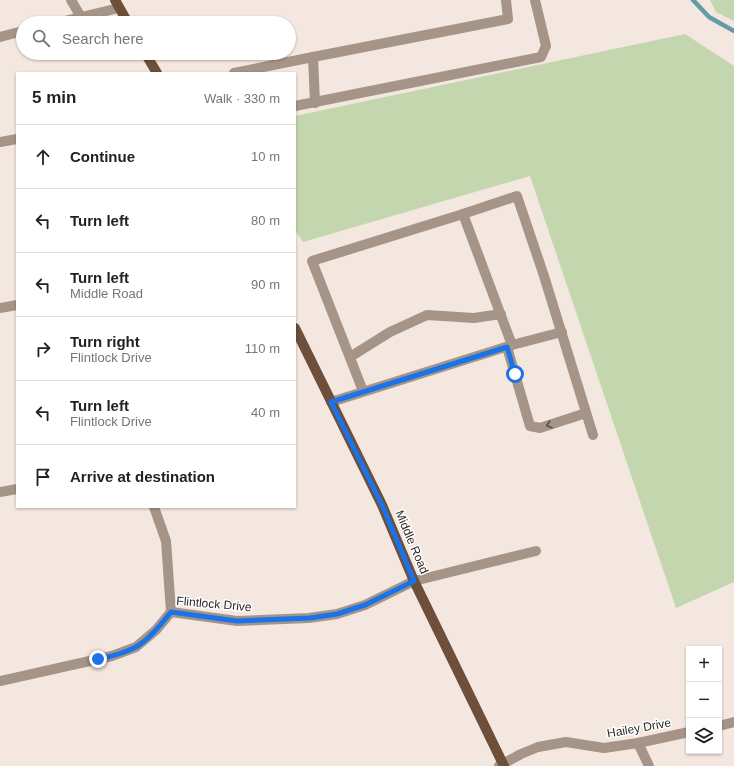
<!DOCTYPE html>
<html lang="en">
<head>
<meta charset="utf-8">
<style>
	body { margin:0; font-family:Arial,sans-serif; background:#f2f2f2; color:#222 }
	.controls { position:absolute; right:12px; bottom:12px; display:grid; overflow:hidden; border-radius:0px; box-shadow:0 1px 3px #0004 }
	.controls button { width:36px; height:36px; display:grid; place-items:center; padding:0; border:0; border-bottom:1px solid #e0e0e0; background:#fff; color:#222; font:20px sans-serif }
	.stop { position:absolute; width:12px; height:12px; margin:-9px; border:3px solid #1a73e8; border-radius:50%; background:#fff }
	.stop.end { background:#1a73e8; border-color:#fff; box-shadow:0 1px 4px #0008 }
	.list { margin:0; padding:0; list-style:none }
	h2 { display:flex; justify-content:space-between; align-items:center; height:52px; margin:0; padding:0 16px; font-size:17px }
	h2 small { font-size:13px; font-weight:400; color:#767676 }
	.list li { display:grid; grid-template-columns:26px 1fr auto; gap:12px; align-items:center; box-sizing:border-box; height:64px; padding:0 16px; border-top:1px solid #e0e0e0 }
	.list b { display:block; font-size:15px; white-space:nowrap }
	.list p { margin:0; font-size:13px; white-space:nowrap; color:#767676 }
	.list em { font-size:13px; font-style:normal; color:#767676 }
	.icon { flex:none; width:22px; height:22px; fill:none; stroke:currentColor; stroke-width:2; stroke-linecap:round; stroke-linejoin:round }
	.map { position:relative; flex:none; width:734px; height:766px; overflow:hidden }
	.search { position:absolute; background:#fff; box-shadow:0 1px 3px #0004; left:16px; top:16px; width:280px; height:44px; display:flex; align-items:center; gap:10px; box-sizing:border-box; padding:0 14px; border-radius:22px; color:#767676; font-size:15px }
	.panel { position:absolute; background:#fff; box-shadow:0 1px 3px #0004; left:16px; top:72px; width:280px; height:436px; border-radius:0px }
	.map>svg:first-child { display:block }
	.grass { fill:#c4d6ae }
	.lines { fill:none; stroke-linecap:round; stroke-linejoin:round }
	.stream { stroke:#639ca6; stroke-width:4.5 }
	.minor { stroke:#a69488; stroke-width:10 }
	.major { stroke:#6d4f3a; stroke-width:10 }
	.oneway { stroke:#574e48 }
	.route { stroke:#1a73e8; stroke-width:5 }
	.labels { text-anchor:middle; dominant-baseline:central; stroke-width:3; stroke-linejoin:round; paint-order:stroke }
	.street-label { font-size:12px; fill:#2d2825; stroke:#fff }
</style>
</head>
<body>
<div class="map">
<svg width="734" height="766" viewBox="0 0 734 766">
	<rect width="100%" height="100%" fill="#f3e7df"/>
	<g class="grass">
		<polygon points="710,0 734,0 734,21 716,12"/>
		<polygon points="685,34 734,66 734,582 676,608 530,176 303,242 295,230 295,116"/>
	</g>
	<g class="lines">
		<polyline class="stream" points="693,0 709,17 734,31"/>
		<g class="minor">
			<polyline points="71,0 81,17"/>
			<polyline points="56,23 119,8"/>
			<polyline points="0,37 23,31"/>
			<polyline points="234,73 313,57"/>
			<polyline points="315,103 313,57 508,19 506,0"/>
			<polyline points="295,106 541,57 546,46 535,0"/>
			<polyline points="0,142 17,139"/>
			<polyline points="463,214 517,196 544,276 593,435"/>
			<polyline points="0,308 17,305"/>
			<polyline points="512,345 562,332"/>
			<polyline points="507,347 530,426 540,428 586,413"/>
			<polyline points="350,357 390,332 427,315 474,318 501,314"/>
			<polyline points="331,402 512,345 463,214 312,261 363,391"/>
			<polyline points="0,492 17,489"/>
			<polyline points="154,507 166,541 171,612"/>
			<polyline points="0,681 112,656 136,647 156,630 171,612 237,621 309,618 337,614 365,605 414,581 536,551"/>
			<polyline points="719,726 734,722"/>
			<polyline points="638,743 649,766"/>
			<polyline points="499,766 521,754 538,747 566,742 604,748 638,743 689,732"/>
		</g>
		<g class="major">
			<polyline points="115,0 128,23"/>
			<polyline points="145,53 157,73"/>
			<polyline points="295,328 382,505 414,581 504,766"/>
		</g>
	</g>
	<defs><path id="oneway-chevron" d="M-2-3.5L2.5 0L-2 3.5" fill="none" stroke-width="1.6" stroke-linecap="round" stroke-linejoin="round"/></defs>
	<use class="oneway" href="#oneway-chevron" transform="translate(549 425) rotate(162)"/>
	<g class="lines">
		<path class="route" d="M98 659C110 657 123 653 134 648 148 641 161 624 171 612L237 621 310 618 337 614 365 605 414 581 382 505 331 402 507 347 515 374"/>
	</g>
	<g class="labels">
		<g class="street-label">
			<text transform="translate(412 542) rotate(67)">Middle Road</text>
			<text transform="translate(214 604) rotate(5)">Flintlock Drive</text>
			<text transform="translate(639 728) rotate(-10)">Hailey Drive</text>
		</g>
	</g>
</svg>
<div class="controls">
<button>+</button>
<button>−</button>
<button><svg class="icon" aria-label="layers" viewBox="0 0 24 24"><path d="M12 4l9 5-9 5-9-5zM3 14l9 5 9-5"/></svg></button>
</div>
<div class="stop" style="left:515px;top:374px"></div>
<div class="stop end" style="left:98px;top:659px"></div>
<div class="search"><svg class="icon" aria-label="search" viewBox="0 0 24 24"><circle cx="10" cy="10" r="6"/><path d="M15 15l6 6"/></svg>Search here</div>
<section class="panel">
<h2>5 min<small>Walk · 330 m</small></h2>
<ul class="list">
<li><svg class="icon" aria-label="ahead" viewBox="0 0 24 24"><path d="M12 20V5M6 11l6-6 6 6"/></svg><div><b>Continue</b></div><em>10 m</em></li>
<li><svg class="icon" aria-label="left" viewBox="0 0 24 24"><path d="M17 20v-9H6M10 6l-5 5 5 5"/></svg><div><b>Turn left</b></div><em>80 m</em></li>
<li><svg class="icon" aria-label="left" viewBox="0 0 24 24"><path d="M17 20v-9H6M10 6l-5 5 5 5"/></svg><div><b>Turn left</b><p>Middle Road</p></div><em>90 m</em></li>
<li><svg class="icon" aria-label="right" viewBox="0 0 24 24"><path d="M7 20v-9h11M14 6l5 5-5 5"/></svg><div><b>Turn right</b><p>Flintlock Drive</p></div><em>110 m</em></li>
<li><svg class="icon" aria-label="left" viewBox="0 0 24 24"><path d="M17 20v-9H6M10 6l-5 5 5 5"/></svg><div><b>Turn left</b><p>Flintlock Drive</p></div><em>40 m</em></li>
<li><svg class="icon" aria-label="arrive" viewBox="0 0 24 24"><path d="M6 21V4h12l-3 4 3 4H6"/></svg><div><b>Arrive at destination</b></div></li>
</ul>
</section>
</div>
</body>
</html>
